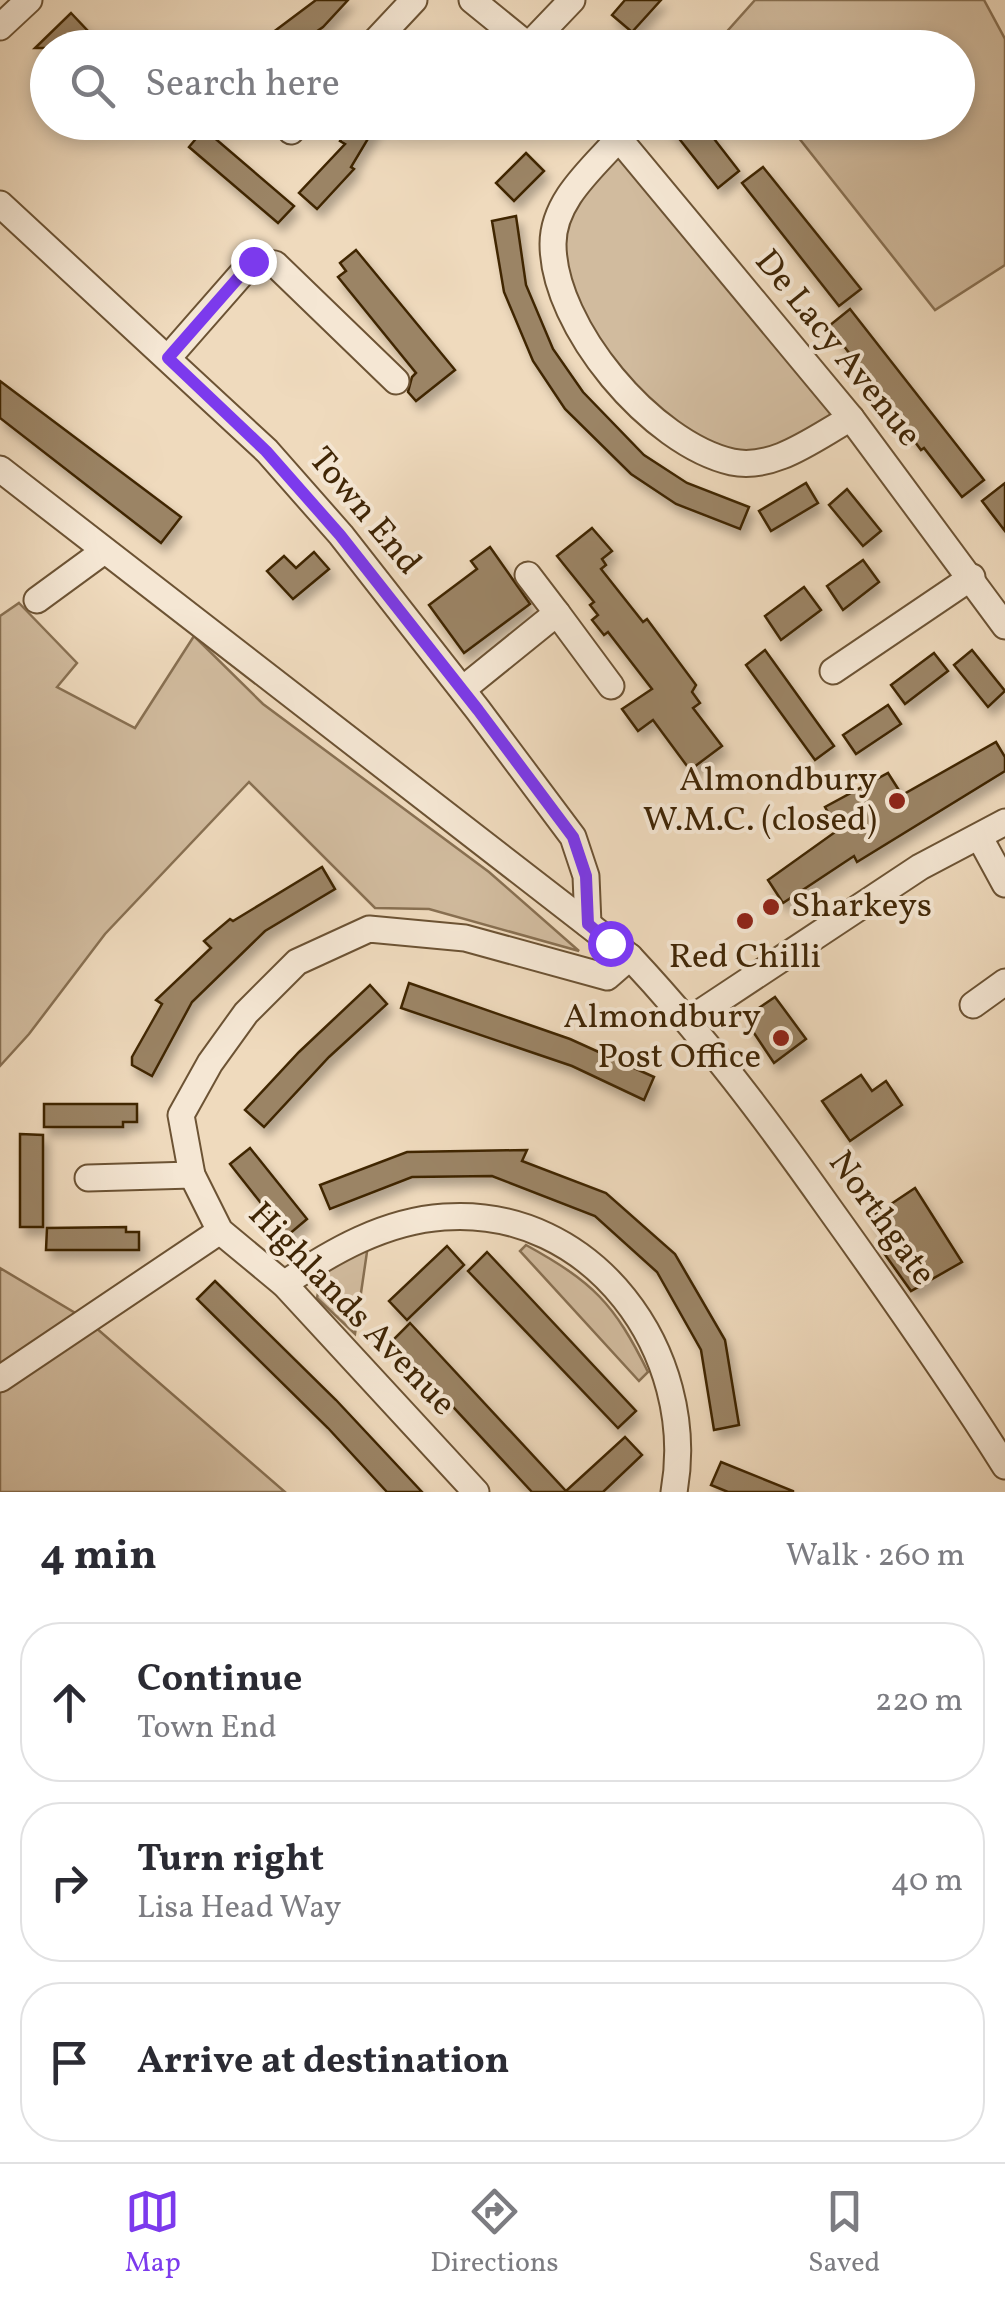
<!DOCTYPE html>
<html lang="en">
<head>
<meta charset="utf-8">
<style>
	body { margin:0; font-family:Vollkorn,serif; background:#f2f2f3; color:#2b2b33 }
	.stop { position:absolute; width:30px; height:30px; margin:-22px; border:8px solid #7c3aed; border-radius:50%; background:#fff }
	.stop.end { background:#7c3aed; border-color:#fff; box-shadow:0 2px 10px #0008 }
	.list { margin:0; padding:0; list-style:none }
	h2 { display:flex; justify-content:space-between; align-items:center; height:130px; margin:0; padding:0 40px; font-size:42px }
	h2 small { font-size:32px; font-weight:400; color:#7c7c81 }
	.list li { display:grid; grid-template-columns:65px 1fr auto; gap:30px; align-items:center; box-sizing:border-box; height:160px; margin:0 20px 20px; padding:0 20px; border:2px solid #e1e1e2; border-radius:40px }
	.list b { display:block; font-size:38px; white-space:nowrap }
	.list p { margin:0; font-size:32px; white-space:nowrap; color:#7c7c81 }
	.list em { font-size:32px; font-style:normal; color:#7c7c81 }
	.icon { flex:none; width:55px; height:55px; fill:none; stroke:currentColor; stroke-width:2; stroke-linecap:round; stroke-linejoin:round }
	.map { position:relative; flex:none; width:1005px; height:1492px; overflow:hidden }
	.search { position:absolute; background:#fff; box-shadow:0 5px 15px #0003; left:30px; right:30px; top:30px; height:110px; display:flex; align-items:center; gap:25px; box-sizing:border-box; padding:0 35px; border-radius:55px; color:#7c7c81; font-size:38px }
	.sheet { height:670px; background:#fff }
	nav { display:flex; justify-content:space-around; align-items:center; box-sizing:border-box; height:140px; border-top:2px solid #e1e1e2; background:#fff; font-size:28px; color:#7c7c81 }
	nav a { display:grid; justify-items:center; gap:5px }
	nav .on { color:#7c3aed }
	.map>svg:first-child { display:block }
	.green { fill:#d1bb9e; stroke:#887052; stroke-width:2.5 }
	.building { fill:#9b8465; stroke:#402606; stroke-width:2.5; filter:url(#shadow) }
	.lines { fill:none; stroke-linecap:round; stroke-linejoin:round }
	.street-casing { stroke:#6c5334; stroke-width:29 }
	.street { stroke:#f5e7d4; stroke-width:25 }
	.route { stroke:#7c3aed; stroke-width:12 }
	.poi-dot { fill:#8f2418; stroke:#f5e7d4; stroke-width:4 }
	.labels { text-anchor:middle; dominant-baseline:central; stroke-width:8; stroke-linejoin:round; paint-order:stroke }
	.street-label { font-size:35px; fill:#402606; stroke:#f5e7d4 }
	.poi-label { font-size:35px; fill:#402606; stroke:#f5e7d4; text-anchor:end }
</style>
</head>
<body>
<div class="map">
<svg width="1005" height="1492" viewBox="0 0 1005 1492">
	<defs>
		<filter id="shadow"><feDropShadow dx="5" dy="8" stdDeviation="5" flood-color="#0004"/></filter>
	</defs>
	<rect width="100%" height="100%" fill="#efdabd"/>
	<filter id="stains"><feTurbulence type="fractalNoise" baseFrequency=".002" numOctaves="4"/><feColorMatrix values="0 0 0 0 .2 0 0 0 0 .09 0 0 0 0 .02 0 0 0 .5 -.17"/></filter>
	<radialGradient id="worn" r=".72"><stop offset=".6" stop-color="#630" stop-opacity="0"/><stop offset="1" stop-color="#630" stop-opacity=".3"/></radialGradient>
	<g class="green">
		<polygon points="755,0 984,0 1005,39 1005,265 935,310 787,123 958,122 958,48 726,47 722,37"/>
		<polygon points="620,137 850,418 734,462 636,405 564,298 564,199"/>
		<polygon points="19,603 77,663 57,687 135,728 194,636 263,704 489,872 579,951 429,909 375,908 249,782 105,934 29,1034 0,1066 0,616"/>
		<polygon points="368,1245 355,1334 317,1298 322,1271"/>
		<path d="M526 1245C593 1282 614 1303 648 1372L639 1381 520 1251Z"/>
		<polygon points="0,1268 87,1320 285,1492 0,1492"/>
	</g>
	<g class="building">
		<polygon points="316,0 348,0 323,27 293,48 252,48"/>
		<polygon points="625,0 661,0 632,32 612,15"/>
		<polygon points="71,13 87,30 69,48 35,48"/>
		<polygon points="351,122 378,122 351,167 354,169 317,209 299,193 345,144 340,141"/>
		<polygon points="666,122 701,122 739,171 718,188"/>
		<polygon points="204,129 294,206 278,223 189,147"/>
		<polygon points="526,153 544,171 514,201 496,183"/>
		<polygon points="763,167 861,289 839,306 742,183"/>
		<polygon points="516,216 526,285 553,349 583,392 644,455 687,483 749,507 740,529 676,504 631,474 565,409 533,361 504,292 492,221"/>
		<polygon points="356,250 455,370 416,401 408,392 412,377 416,373 338,277 346,271 340,263"/>
		<polygon points="850,309 984,480 962,497 924,448 921,450 829,326"/>
		<polygon points="0,381 181,517 161,543 0,418"/>
		<polygon points="806,483 818,503 771,531 759,511"/>
		<polygon points="1005,483 1005,531 982,501"/>
		<polygon points="847,489 881,531 863,546 829,505"/>
		<polygon points="592,528 612,551 602,559 606,565 601,569 643,622 647,619 696,685 692,692 700,703 693,708 722,746 690,770 653,720 638,731 622,709 652,689 608,632 604,635 592,620 598,615 590,605 594,602 557,556"/>
		<polygon points="490,547 530,604 464,653 429,605 477,569 471,561"/>
		<polygon points="314,552 329,569 293,599 267,571 284,556 296,568"/>
		<polygon points="863,560 879,582 843,610 827,586"/>
		<polygon points="804,587 821,610 781,640 765,616"/>
		<polygon points="765,650 834,746 815,760 746,665"/>
		<polygon points="972,650 1005,691 988,707 954,665"/>
		<polygon points="934,653 948,671 905,704 891,685"/>
		<polygon points="888,705 901,724 856,754 843,735"/>
		<polygon points="996,742 1005,757 1005,771 857,862 854,856 783,903 768,880 838,830 825,807 888,773 902,795"/>
		<polygon points="322,867 335,889 265,931 192,1002 152,1076 132,1065 132,1057 162,1004 156,1000 211,948 204,941 230,919 233,921"/>
		<polygon points="409,983 570,1039 654,1077 644,1100 572,1066 401,1008"/>
		<polygon points="370,985 387,1004 329,1057 264,1127 245,1110 299,1052"/>
		<polygon points="775,997 806,1039 774,1063 744,1018"/>
		<polygon points="861,1075 872,1091 886,1081 902,1105 850,1141 822,1101"/>
		<polygon points="44,1104 137,1104 137,1122 123,1122 123,1127 44,1127"/>
		<polygon points="20,1134 43,1135 43,1227 20,1227"/>
		<polygon points="250,1148 307,1219 287,1236 230,1164"/>
		<polygon points="527,1150 522,1161 606,1193 675,1254 725,1340 739,1425 714,1430 701,1350 657,1272 595,1216 492,1176 412,1177 330,1209 320,1185 407,1152"/>
		<polygon points="915,1188 962,1262 911,1291 881,1249 888,1246 870,1218"/>
		<polygon points="126,1227 126,1232 139,1232 139,1250 46,1250 47,1228"/>
		<polygon points="447,1246 464,1265 407,1320 389,1301"/>
		<polygon points="487,1252 636,1411 618,1428 468,1271"/>
		<polygon points="215,1281 336,1400 422,1492 387,1492 328,1428 197,1299"/>
		<polygon points="410,1323 566,1491 625,1437 642,1455 603,1492 532,1492 392,1341"/>
		<polygon points="721,1462 793,1491 793,1492 728,1492 711,1485"/>
	</g>
	<g class="lines">
		<g class="street-casing">
			<g id="street">
				<polyline points="472,0 531,48"/>
				<polyline points="0,27 29,0"/>
				<polyline points="529,45 572,0"/>
				<polyline points="369,48 414,0"/>
				<polyline points="605,122 851,418 1005,626"/>
				<polyline points="291,131 298,122"/>
				<path d="M620 137C593 168 553 200 553 244 553 327 652 444 732 462 774 471 816 437 851 418"/>
				<polyline points="0,204 267,451 341,535 478,710 573,837 586,876 588,924"/>
				<polyline points="168,358 253,261 275,264 396,381"/>
				<path d="M0 469 630 957C704 1036 767 1120 829 1208 890 1293 949 1377 1005 1466"/>
				<polyline points="528,575 557,613"/>
				<polyline points="37,600 104,551"/>
				<polyline points="833,671 972,577"/>
				<polyline points="463,689 557,613 611,686"/>
				<polyline points="980,838 1005,884"/>
				<polyline points="973,1005 1005,982"/>
				<polyline points="689,1020 920,867 1005,822"/>
				<polyline points="88,1178 192,1175"/>
				<path d="M284 1284C332 1251 385 1221 444 1217 593 1206 699 1353 674 1492"/>
				<polyline points="0,1379 220,1231"/>
				<polyline points="476,1492 284,1284 220,1231 192,1175 181,1115 210,1063 246,1013 297,962 369,929 465,938 607,977 630,957"/>
			</g>
		</g>
		<use href="#street" class="street"/>
	</g>
	<g class="lines">
		<polyline class="route" points="253,261 168,358 266,451 340,535 478,710 573,837 586,876 588,924 610,943"/>
	</g>
	<g class="poi-dot">
		<circle cx="897" cy="801" r="10"/>
		<circle cx="771" cy="907" r="10"/>
		<circle cx="745" cy="921" r="10"/>
		<circle cx="781" cy="1038" r="10"/>
	</g>
	<g class="labels">
		<g class="street-label">
			<text transform="translate(837 349) rotate(51)">De Lacy Avenue</text>
			<text transform="translate(364 512) rotate(50)">Town End</text>
			<text transform="translate(881 1219) rotate(54)">Northgate</text>
			<text transform="translate(351 1310) rotate(46)">Highlands Avenue</text>
		</g>
		<g class="poi-label">
			<text x="877" y="781">Almondbury<tspan x="877" dy="40">W.M.C. (closed)</tspan></text>
			<text x="791" y="907" text-anchor="start">Sharkeys</text>
			<text x="745" y="958" text-anchor="middle">Red Chilli</text>
			<text x="761" y="1018">Almondbury<tspan x="761" dy="40">Post Office</tspan></text>
		</g>
	</g>
	<rect width="100%" height="100%" filter="url(#stains)"/>
	<rect width="100%" height="100%" fill="url(#worn)"/>
</svg>
<div class="stop" style="left:610px;top:943px"></div>
<div class="stop end" style="left:253px;top:261px"></div>
<div class="search"><svg class="icon" aria-label="search" viewBox="0 0 24 24"><circle cx="10" cy="10" r="6"/><path d="M15 15l6 6"/></svg>Search here</div>
</div>
<section class="sheet">
<h2>4 min<small>Walk · 260 m</small></h2>
<ul class="list">
<li><svg class="icon" aria-label="ahead" viewBox="0 0 24 24"><path d="M12 20V5M6 11l6-6 6 6"/></svg><div><b>Continue</b><p>Town End</p></div><em>220 m</em></li>
<li><svg class="icon" aria-label="right" viewBox="0 0 24 24"><path d="M7 20v-9h11M14 6l5 5-5 5"/></svg><div><b>Turn right</b><p>Lisa Head Way</p></div><em>40 m</em></li>
<li><svg class="icon" aria-label="arrive" viewBox="0 0 24 24"><path d="M6 21V4h12l-3 4 3 4H6"/></svg><div><b>Arrive at destination</b></div></li>
</ul>
</section>
<nav>
<a class="on"><svg class="icon" aria-label="map" viewBox="0 0 24 24"><path d="M3 6l6-2 6 2 6-2v14l-6 2-6-2-6 2zM9 4v14M15 6v14"/></svg>Map</a>
<a><svg class="icon" aria-label="directions" viewBox="0 0 24 24"><path d="M12 3l9 9-9 9-9-9zM9 14v-3h6M13 9l2 2-2 2"/></svg>Directions</a>
<a><svg class="icon" aria-label="saved" viewBox="0 0 24 24"><path d="M7 4h10v16l-5-4-5 4z"/></svg>Saved</a>
</nav>
</body>
</html>
